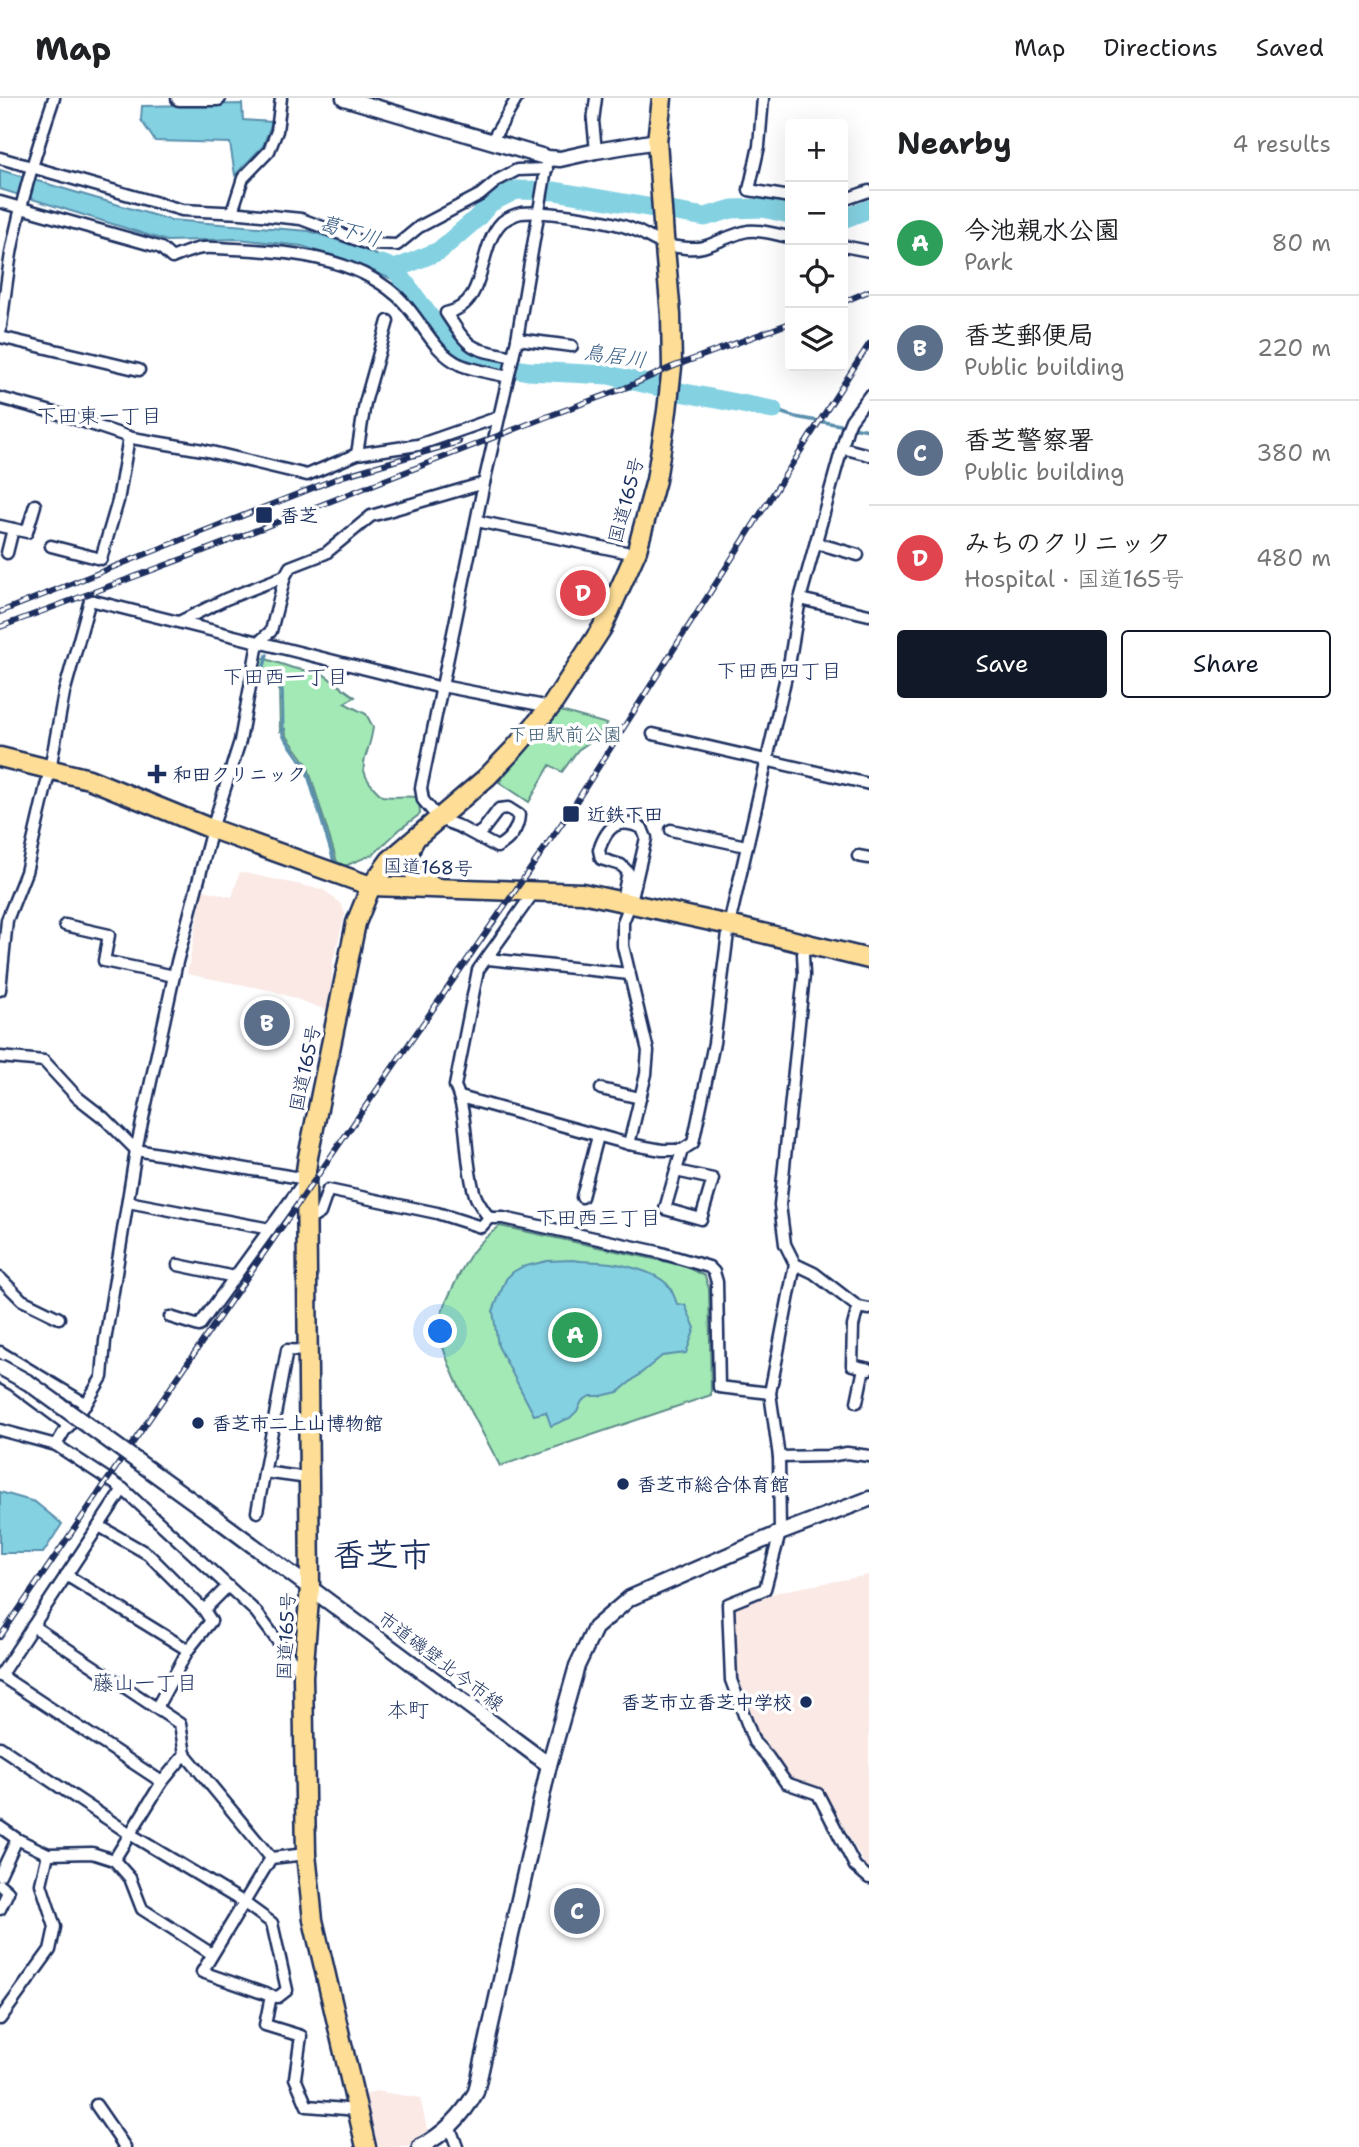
<!DOCTYPE html>
<html lang="en">
<head>
<meta charset="utf-8">
<style>
	body { margin:0; font-family:"Shantell Sans","Klee One",sans-serif; background:#f6f6f6; color:#202124 }
	.controls { position:absolute; right:21px; top:21px; display:grid; overflow:hidden; border-radius:7px; box-shadow:0 7px 28px #0002 }
	.controls button { width:63px; height:63px; display:grid; place-items:center; padding:0; border:0; border-bottom:2px solid #e0e0e0; background:#fff; color:#202124; font:35px sans-serif }
	.you { position:absolute; left:441px; top:1234px; width:24px; height:24px; margin:-18px; border:5px solid #fff; border-radius:50%; background:#1a73e8; box-shadow:0 0 0 10px #1a73e833 }
	.badge { display:grid; place-items:center; width:46px; height:46px; border-radius:50%; background:#111827; color:#fff; font-size:23px; font-weight:700 }
	.pin { position:absolute; translate:-50% -50%; border:4px solid #fff; box-shadow:0 2px 7px #0006 }
	.list { margin:0; padding:0; list-style:none }
	h2 { display:flex; justify-content:space-between; align-items:center; height:91px; margin:0; padding:0 28px; font-size:30px }
	h2 small { font-size:23px; font-weight:400; color:#757577 }
	.list li { display:grid; grid-template-columns:46px 1fr auto; gap:21px; align-items:center; box-sizing:border-box; height:105px; padding:0 28px; border-top:2px solid #e0e0e0 }
	.list b { display:block; font-size:26px; white-space:nowrap }
	.list p { margin:0; font-size:23px; white-space:nowrap; color:#757577 }
	.list em { font-size:23px; font-style:normal; color:#757577 }
	.actions { display:flex; gap:14px; padding:21px 28px }
	.actions a { flex:1; padding:16px 0; border:2px solid #111827; border-radius:7px; text-align:center; font-size:24px; color:#111827 }
	.actions .main { background:#111827; color:#fff }
	.icon { flex:none; width:38px; height:38px; fill:none; stroke:currentColor; stroke-width:2; stroke-linecap:round; stroke-linejoin:round }
	.map { position:relative; flex:none; width:869px; height:2049px; overflow:hidden }
	header { display:flex; align-items:center; gap:42px; box-sizing:border-box; height:98px; padding:0 35px; background:#fff; border-bottom:2px solid #e0e0e0 }
	header strong { font-size:33px }
	nav { display:flex; gap:38px; margin-inline-start:auto; font-size:24px }
	main { display:flex }
	aside { flex:1; background:#fff }
	.map>svg:first-child { display:block }
	.built { fill:#fae9e5 }
	.green { fill:#a3e9b5; stroke:#5f8c8a; stroke-width:2 }
	.water { fill:#84d1e2; stroke:#5a90ad; stroke-width:2 }
	.lines { fill:none; stroke-linecap:round; stroke-linejoin:round }
	.stream { stroke:#5a90ad; stroke-width:3.5 }
	.river { stroke:#84d1e2; stroke-width:19 }
	.street-casing { stroke:#1b2f5e; stroke-width:15 }
	.secondary-casing { stroke:#1b2f5e; stroke-width:19 }
	.highway-casing { stroke:#1b2f5e; stroke-width:23 }
	.street { stroke:#fff; stroke-width:10 }
	.secondary { stroke:#fff; stroke-width:14 }
	.highway { stroke:#fede96; stroke-width:18 }
	.rail-casing { stroke:#1b2f5e; stroke-width:6 }
	.rail { stroke:#fff; stroke-width:3.5; stroke-dasharray:10; stroke-linecap:butt }
	.secondary-bridge-casing { stroke:#1b2f5e; stroke-width:19; stroke-linecap:butt }
	.secondary-bridge { stroke:#fff; stroke-width:14 }
	.poi-dot { fill:#1b2f5e; stroke:#fff; stroke-width:2.5 }
	.labels { text-anchor:middle; dominant-baseline:central; stroke-width:7; stroke-linejoin:round; paint-order:stroke }
	.street-label { font-size:19px; fill:#1b2f5e; stroke:#fff }
	.poi-label { font-size:19px; font-weight:bold; fill:#1b2f5e; stroke:#fff; text-anchor:start }
	.park-label { font-size:19px; fill:#3d5e74; stroke:#fff }
	.water-label { font-size:21px; font-style:italic; fill:#3a6086; stroke:#fff }
	.neighbourhood-label { font-size:21px; fill:#1b2f5e; stroke:#fff }
	.town-label { font-size:33px; font-weight:bold; fill:#1b2f5e; stroke:#fff }
</style>
</head>
<body>
<header>
<strong>Map</strong>
<nav><a>Map</a><a>Directions</a><a>Saved</a></nav>
</header>
<main>
<div class="map">
<svg width="869" height="2049" viewBox="0 0 869 2049">
	<rect width="100%" height="100%" fill="#fff"/>
	<filter id="ink" filterUnits="userSpaceOnUse"><feTurbulence type="fractalNoise" baseFrequency=".0143" numOctaves="2"/><feDisplacementMap in="SourceGraphic" scale="14" xChannelSelector="R" yChannelSelector="G"/><feConvolveMatrix kernelMatrix="1 2 1 2 8 2 1 2 1" color-interpolation-filters="sRGB"/></filter>
	<g filter="url(#ink)">
		<g class="built">
			<polygon points="240,774 324,792 342,807 345,816 333,863 329,913 274,893 187,876 203,792 232,799"/>
			<polygon points="869,1477 869,1772 866,1769 825,1695 789,1679 765,1644 752,1630 734,1578 731,1508 782,1493"/>
			<polygon points="375,1993 420,2000 429,2039 407,2049 379,2049 364,1998"/>
		</g>
		<g class="green">
			<path d="M260 559 293 570 323 576 355 599 344 605 366 616 373 629C369 663 350 669 382 698 393 700 410 697 419 700L420 716 399 732 374 756 345 768 337 764 307 666 286 637 285 631 280 633 279 590 260 568Z"/>
			<polygon points="557,612 607,626 594,641 578,652 562,674 550,667 529,704 499,684"/>
			<path d="M500 1128 686 1168 705 1178 709 1191 711 1297 500 1368C484 1336 438 1259 439 1226 439 1215 452 1192 457 1181 470 1155 477 1145 500 1128Z"/>
		</g>
		<g class="water">
			<polygon points="242,6 243,22 272,24 263,48 235,77 230,45 155,43 141,22 142,8"/>
			<polygon points="0,72 170,122 309,133 355,148 390,163 402,163 406,177 394,182 364,169 302,148 238,141 167,143 0,91"/>
			<path d="M573 1162C582 1164 591 1163 600 1164 619 1165 654 1173 667 1186 672 1191 675 1200 677 1206L685 1207 695 1230 686 1255 662 1258 618 1294 601 1298H590L582 1303 577 1313 570 1320 551 1328 546 1314 534 1317 498 1248 493 1213 506 1181 513 1174 522 1169 547 1163Z"/>
			<polygon points="0,1394 35,1404 62,1426 43,1455 0,1455"/>
		</g>
		<g class="lines">
			<g class="stream">
				<polyline points="773,312 795,319 869,332"/>
				<polyline points="267,557 263,572 282,592 283,637 306,670 334,763"/>
			</g>
			<g class="river">
				<polyline points="843,121 869,111"/>
				<polyline points="382,166 395,171 439,153 477,120 490,105 516,92 555,93 705,119 732,111 763,110 790,116"/>
				<polyline points="395,171 448,244 460,257 482,265 528,273 609,277 685,295 773,312"/>
			</g>
			<g class="street-casing">
				<g id="street">
					<polyline points="763,0 759,48 749,92 790,99"/>
					<polyline points="491,44 517,0"/>
					<polyline points="596,53 593,23 596,0"/>
					<polyline points="0,60 182,112 241,115 301,121 368,146 397,147 419,129 480,97 498,82 517,72 547,71"/>
					<polyline points="843,102 869,93"/>
					<path d="M0 104 152 147 161 150 172 160C182 156 192 151 203 150 213 149 224 151 235 151 289 153 354 160 396 197 420 217 431 254 461 267 476 273 493 275 508 279"/>
					<polyline points="232,114 243,80 269,53 277,33 281,0"/>
					<polyline points="843,148 869,153"/>
					<path d="M0 235C4 207 7 178 12 150 22 99 37 50 54 0"/>
					<polyline points="0,239 139,272"/>
					<polyline points="517,241 572,248"/>
					<path d="M513 259C469 250 471 253 446 215 489 206 476 150 502 124 507 120 516 116 521 115 545 112 609 122 632 131 644 135 653 143 666 147 677 149 692 152 703 149 718 145 732 136 748 133 761 131 777 137 790 139"/>
					<polyline points="0,300 63,317 132,340 203,352 307,377 357,356 418,347 499,319"/>
					<polyline points="842,350 869,357"/>
					<polyline points="357,356 365,305 388,223"/>
					<polyline points="477,423 635,456"/>
					<polyline points="0,428 27,434 35,407"/>
					<polyline points="816,445 858,457"/>
					<polyline points="51,448 101,461 118,403 129,339"/>
					<polyline points="7,455 13,431"/>
					<polyline points="800,501 869,517"/>
					<polyline points="179,524 226,501 285,478"/>
					<polyline points="442,588 550,609"/>
					<polyline points="653,636 869,686"/>
					<polyline points="671,732 746,748"/>
					<path d="M476 737 483 732 499 711 508 710 519 717C518 732 510 742 497 749L458 728 439 721 423 702 421 690 484 385 517 241 548 60"/>
					<polyline points="858,758 869,760"/>
					<path d="M622 802 628 774 621 767 601 761 599 752C607 728 618 719 642 730L646 740 631 804 623 824V848L648 953 646 976 629 1046"/>
					<polyline points="65,827 109,837 104,863 174,878"/>
					<polyline points="807,846 803,856 804,877 780,1107 785,1146 795,1166 770,1295 779,1359 780,1435 765,1491 728,1506 731,1582 754,1644 768,1659 786,1685 818,1696 855,1768 869,1780"/>
					<polyline points="488,861 629,876"/>
					<polyline points="0,892 7,822 26,774 50,671 64,595 90,502 442,590"/>
					<polyline points="0,959 44,963 77,999 104,1020 136,1052 306,1081 199,1228 170,1219"/>
					<polyline points="601,991 640,1000"/>
					<polyline points="460,999 629,1046 662,1052 682,1052 693,1045 714,945 729,827 790,561 800,501 847,332 851,322 869,298"/>
					<polyline points="676,1073 713,1081 701,1121 665,1111 682,1052"/>
					<polyline points="582,1099 598,1038"/>
					<polyline points="128,1104 270,1131"/>
					<polyline points="489,1120 503,1120 658,1154 709,1169 714,1174 717,1184 719,1289 770,1295"/>
					<path d="M307 1123 320 1115 328 1092 437 1115 481 1129 489 1120C484 1113 478 1105 475 1097 464 1063 469 1018 455 988L478 872 534 794"/>
					<polyline points="795,1166 814,1175 858,1209 869,1211"/>
					<polyline points="178,1167 235,1179"/>
					<polyline points="0,1180 22,1202 59,1220"/>
					<polyline points="858,1209 853,1228 852,1267 869,1271"/>
					<polyline points="0,1254 86,1306"/>
					<polyline points="0,1279 14,1287 69,1328"/>
					<polyline points="857,1304 864,1270"/>
					<polyline points="0,1332 56,1347 65,1332 86,1306 102,1279 105,1243 136,1052 177,864 212,731 240,643 258,545 271,533 285,478 290,469 326,455 371,418 484,385"/>
					<polyline points="56,1347 123,1391"/>
					<polyline points="779,1359 829,1358 847,1355 869,1358"/>
					<polyline points="264,1374 308,1380"/>
					<polyline points="257,1414 287,1252 307,1253"/>
					<polyline points="99,1428 148,1456 204,1512 211,1523 188,1552"/>
					<polyline points="66,1477 188,1552 157,1609"/>
					<polyline points="204,1512 228,1488"/>
					<polyline points="33,1528 180,1626 185,1656 162,1684 114,1762"/>
					<polyline points="0,1577 162,1684"/>
					<polyline points="0,1578 123,1391 256,1514 302,1576"/>
					<polyline points="0,1649 130,1736 243,1804 272,1825 287,1892 278,1899 271,1898 202,1874 271,1760 306,1756"/>
					<polyline points="185,1656 271,1760"/>
					<polyline points="0,1729 17,1741 48,1756 92,1755 114,1762 130,1780 142,1811 212,1856"/>
					<polyline points="0,1777 17,1741"/>
					<polyline points="0,1787 8,1794 0,1811"/>
					<polyline points="271,1898 265,1927 301,1938 295,1980 307,2008 358,2012"/>
					<polyline points="0,1921 50,1852 55,1829 41,1786 48,1756"/>
					<polyline points="96,2007 125,2049"/>
					<polyline points="450,2030 457,2049"/>
				</g>
			</g>
			<g class="secondary-casing">
				<g id="secondary">
					<polyline points="179,0 218,0"/>
					<polyline points="344,0 548,60 560,61 596,53 657,43"/>
					<polyline points="216,1420 549,1667"/>
					<path d="M420 2049C445 2036 462 2019 476 1994L549 1667 577 1568 595 1530 630 1500 780 1435 869 1401"/>
				</g>
			</g>
			<g class="highway-casing">
				<g id="highway">
					<polyline points="0,659 89,681 212,731 371,788 582,795 729,827 869,861"/>
					<path d="M415 741C401 766 411 775 432 788"/>
					<polyline points="366,2049 313,1822 306,1756 303,1578 310,1489 306,1073 308,1059 356,825 371,788 390,762 487,679 514,651 552,607 602,530 637,452 656,382 667,313 672,269 671,217 664,139 657,43 662,0"/>
				</g>
			</g>
			<use href="#street" class="street"/>
			<use href="#secondary" class="secondary"/>
			<use href="#highway" class="highway"/>
			<g class="rail-casing">
				<g id="rail">
					<polyline points="843,204 869,193"/>
					<polyline points="0,514 343,378 459,344"/>
					<polyline points="0,529 198,455 546,319 625,290 672,269 790,225"/>
					<polyline points="0,1539 191,1260 569,715 869,246"/>
				</g>
			</g>
			<use href="#rail" class="rail"/>
			<g class="secondary-bridge-casing">
				<polyline id="secondary-bridge" points="0,1269 29,1285 216,1420"/>
			</g>
			<use href="#secondary-bridge" class="secondary-bridge"/>
		</g>
	</g>
	<g class="poi-dot">
		<rect x="255" y="408" width="18" height="18" rx="3.5"/>
		<path d="M153.5 665.5h7v7h7v7h-7v7h-7v-7h-7v-7h7z"/>
		<rect x="562" y="707" width="18" height="18" rx="3.5"/>
		<circle cx="198" cy="1325" r="7"/>
		<circle cx="623" cy="1386" r="7"/>
		<circle cx="806" cy="1604" r="7"/>
	</g>
	<g class="labels">
		<g class="street-label">
			<text transform="translate(626 402) rotate(-75)">国道165号</text>
			<text transform="translate(428 769) rotate(2)">国道168号</text>
			<text transform="translate(305 970) rotate(-78)">国道165号</text>
			<text transform="translate(286 1538) rotate(-87)">国道165号</text>
			<text transform="translate(441 1563) rotate(37)">市道磯壁北今市線</text>
		</g>
		<g class="poi-label">
			<text x="280" y="417">香芝</text>
			<text x="173" y="676">和田クリニック</text>
			<text x="587" y="716">近鉄下田</text>
			<text x="212" y="1325">香芝市二上山博物館</text>
			<text x="637" y="1386">香芝市総合体育館</text>
			<text x="792" y="1604" text-anchor="end">香芝市立香芝中学校</text>
		</g>
		<g class="park-label">
			<text x="565" y="636">下田駅前公園</text>
		</g>
		<g class="water-label">
			<text transform="translate(350 133) rotate(17)">葛下川</text>
			<text transform="translate(615 258) rotate(8)">鳥居川</text>
		</g>
		<g class="neighbourhood-label">
			<text x="99" y="318">下田東一丁目</text>
			<text x="779" y="573">下田西四丁目</text>
			<text x="285" y="579">下田西一丁目</text>
			<text x="598" y="1120">下田西三丁目</text>
			<text x="145" y="1585">藤山一丁目</text>
			<text x="408" y="1612">本町</text>
		</g>
		<g class="town-label">
			<text x="382" y="1456">香芝市</text>
		</g>
	</g>
</svg>
<div class="controls">
<button>+</button>
<button>−</button>
<button><svg class="icon" aria-label="locate" viewBox="0 0 24 24"><circle cx="12" cy="12" r="6"/><path d="M12 2v4M12 18v4M2 12h4M18 12h4"/></svg></button>
<button><svg class="icon" aria-label="layers" viewBox="0 0 24 24"><path d="M12 4l9 5-9 5-9-5zM3 14l9 5 9-5"/></svg></button>
</div>
<div class="you"></div>
<div class="pin badge" style="left:575px;top:1237px;background:#2e9e5b">A</div>
<div class="pin badge" style="left:267px;top:925px;background:#5c6f8a">B</div>
<div class="pin badge" style="left:577px;top:1813px;background:#5c6f8a">C</div>
<div class="pin badge" style="left:583px;top:495px;background:#e0444e">D</div>
</div>
<aside>
<h2>Nearby<small>4 results</small></h2>
<ul class="list">
<li><span class="badge" style="background:#2e9e5b">A</span><div><b>今池親水公園</b><p>Park</p></div><em>80 m</em></li>
<li><span class="badge" style="background:#5c6f8a">B</span><div><b>香芝郵便局</b><p>Public building</p></div><em>220 m</em></li>
<li><span class="badge" style="background:#5c6f8a">C</span><div><b>香芝警察署</b><p>Public building</p></div><em>380 m</em></li>
<li><span class="badge" style="background:#e0444e">D</span><div><b>みちのクリニック</b><p>Hospital · 国道165号</p></div><em>480 m</em></li>
</ul>
<div class="actions"><a class="main">Save</a><a>Share</a></div>
</aside>
</main>
</body>
</html>
